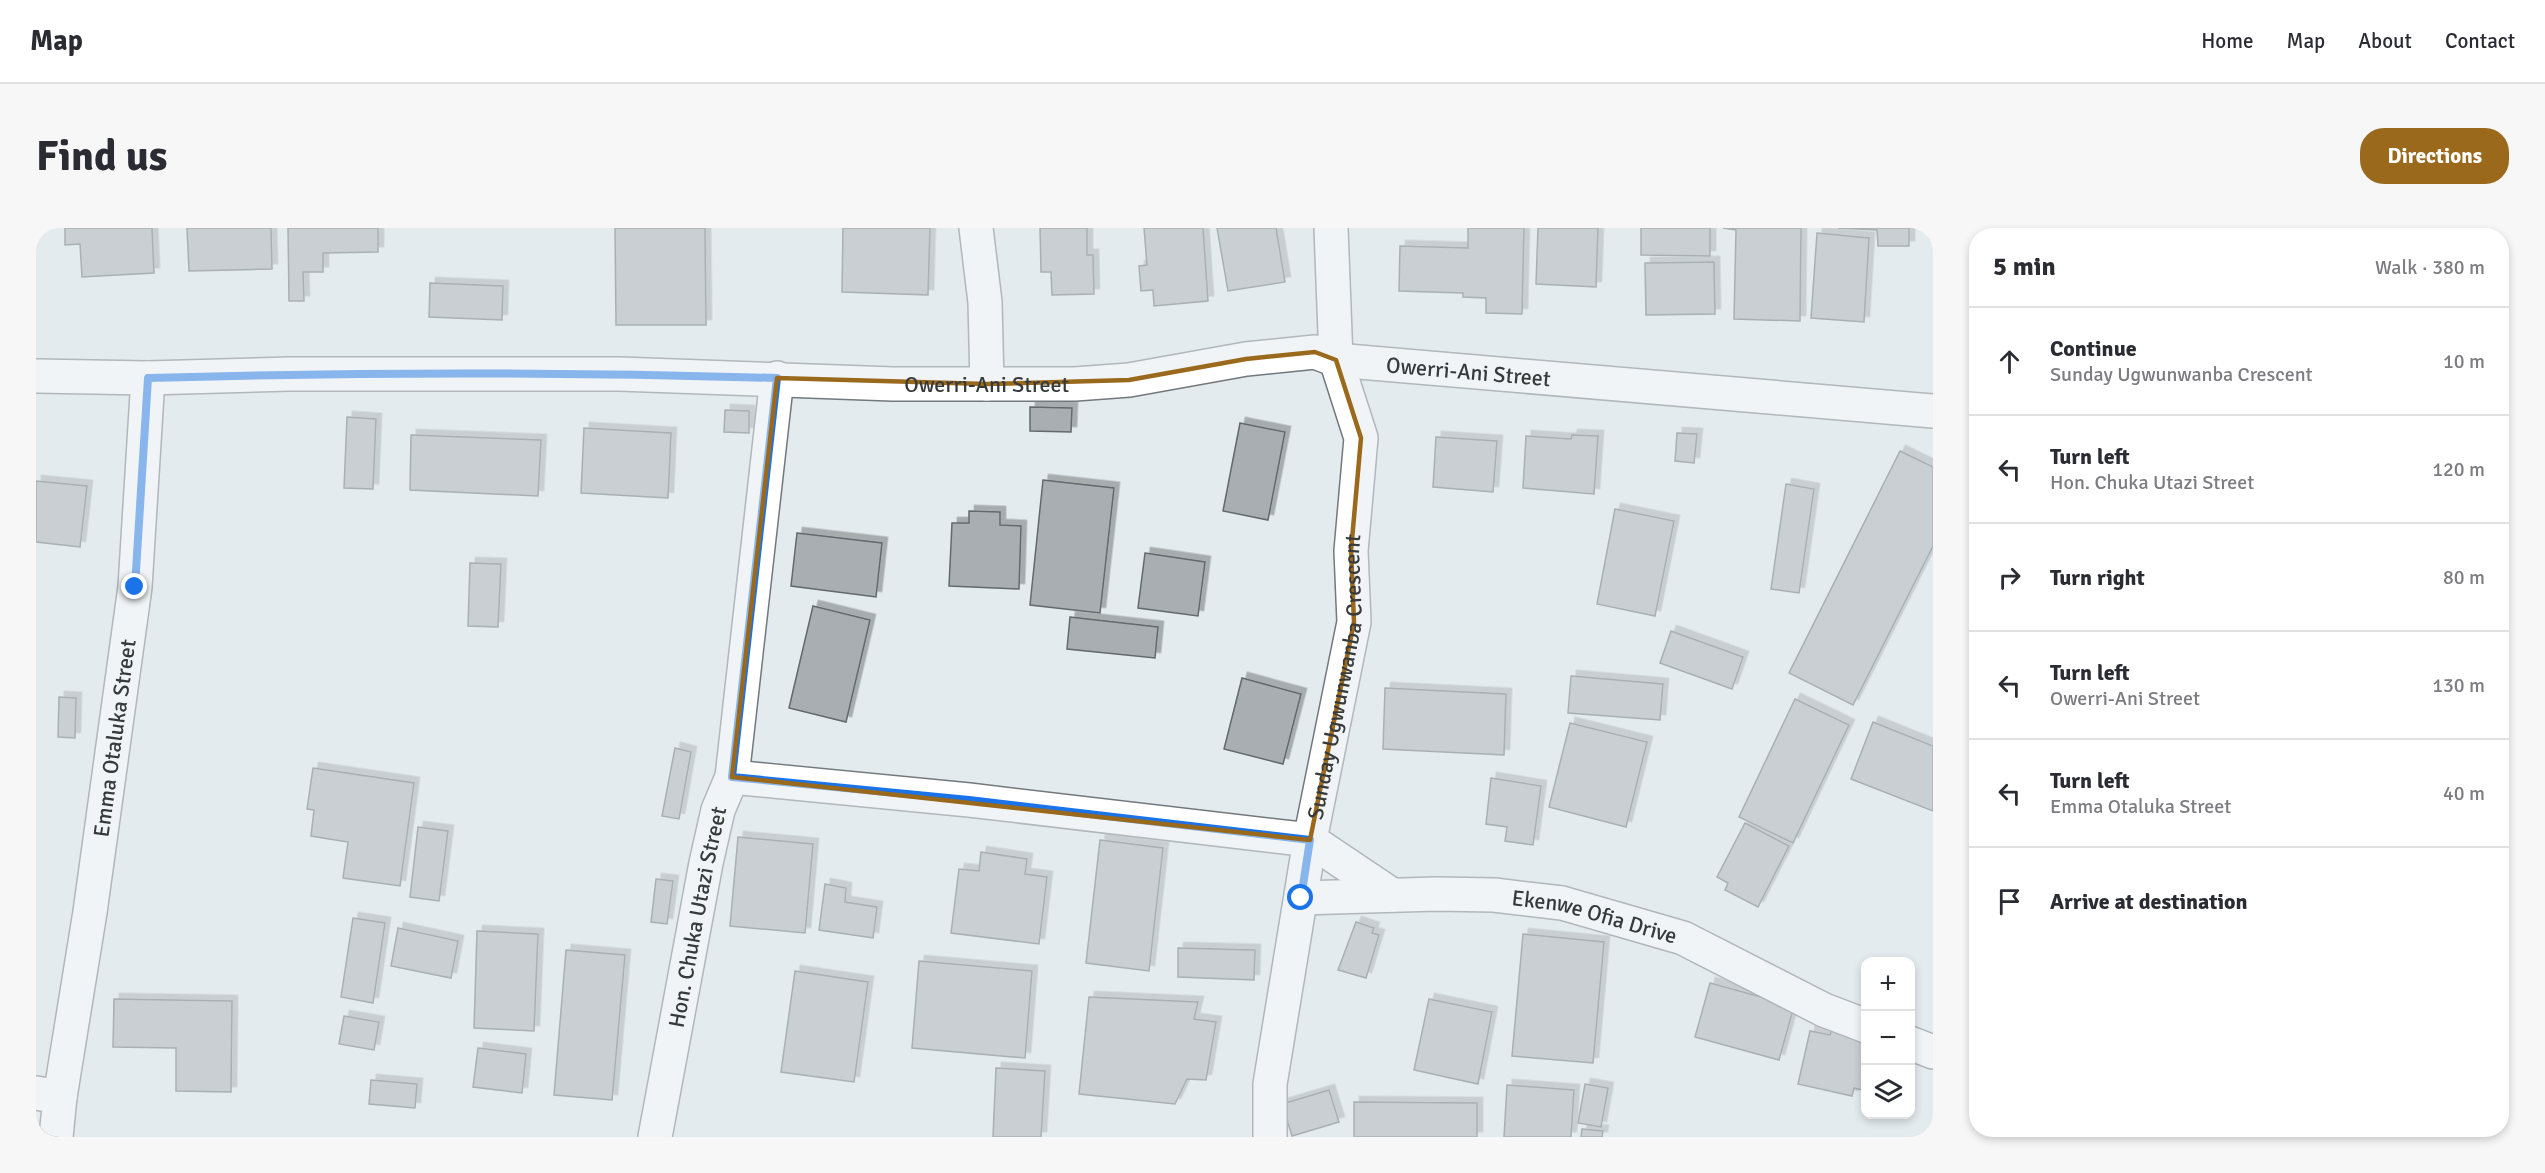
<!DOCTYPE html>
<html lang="en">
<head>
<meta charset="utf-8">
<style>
	body { margin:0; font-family:Signika,sans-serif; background:#f7f7f7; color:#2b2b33 }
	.controls { position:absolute; right:18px; bottom:18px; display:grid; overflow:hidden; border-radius:12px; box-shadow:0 3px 9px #0003 }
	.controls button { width:54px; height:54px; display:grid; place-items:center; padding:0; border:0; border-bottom:2px solid #e1e1e2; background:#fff; color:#2b2b33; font:30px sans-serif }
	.stop { position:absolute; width:18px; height:18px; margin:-14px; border:4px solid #1a73e8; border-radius:50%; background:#fff }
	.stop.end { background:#1a73e8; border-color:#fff; box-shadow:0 2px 6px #0008 }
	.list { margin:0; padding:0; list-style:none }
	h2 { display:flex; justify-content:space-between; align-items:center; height:78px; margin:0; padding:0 24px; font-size:26px }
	h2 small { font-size:20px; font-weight:400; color:#7c7c81 }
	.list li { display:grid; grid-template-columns:39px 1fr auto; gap:18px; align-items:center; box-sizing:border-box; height:108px; padding:0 24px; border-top:2px solid #e1e1e2 }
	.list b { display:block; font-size:22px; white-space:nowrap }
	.list p { margin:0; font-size:20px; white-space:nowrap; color:#7c7c81 }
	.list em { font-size:20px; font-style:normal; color:#7c7c81 }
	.icon { flex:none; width:33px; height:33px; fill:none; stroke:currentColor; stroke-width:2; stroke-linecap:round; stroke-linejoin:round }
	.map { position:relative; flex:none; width:1897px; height:909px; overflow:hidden; border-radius:24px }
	header { display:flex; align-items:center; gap:36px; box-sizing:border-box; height:84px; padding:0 30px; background:#fff; border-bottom:2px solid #e1e1e2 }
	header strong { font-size:28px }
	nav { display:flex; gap:33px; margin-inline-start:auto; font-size:21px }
	.intro { display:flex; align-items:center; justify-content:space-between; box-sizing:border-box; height:144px; padding:0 36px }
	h1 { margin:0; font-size:42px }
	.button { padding:15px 27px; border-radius:24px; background:#9a691c; color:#fff; font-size:21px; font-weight:700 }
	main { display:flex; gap:36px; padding:0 36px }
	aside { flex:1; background:#fff; border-radius:24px; box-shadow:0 3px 9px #0003 }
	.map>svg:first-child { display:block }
	.building { fill:#a8aeb1; stroke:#63696c; stroke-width:1.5; filter:url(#shadow) }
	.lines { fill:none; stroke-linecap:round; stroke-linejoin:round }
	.minor-casing { stroke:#73787c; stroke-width:36 }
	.minor { stroke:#fff; stroke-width:33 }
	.route { stroke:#1a73e8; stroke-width:8 }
	.marked { fill:none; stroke:#9a691c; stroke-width:4.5; stroke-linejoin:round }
	.labels { text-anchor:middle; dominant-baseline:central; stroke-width:6; stroke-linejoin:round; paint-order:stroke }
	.street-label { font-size:22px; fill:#373a3b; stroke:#fff }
</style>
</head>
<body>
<header>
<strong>Map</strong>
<nav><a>Home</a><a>Map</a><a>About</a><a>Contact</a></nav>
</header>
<div class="intro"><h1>Find us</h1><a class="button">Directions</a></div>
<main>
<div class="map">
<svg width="1897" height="909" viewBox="0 0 1897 909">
	<defs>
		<filter id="shadow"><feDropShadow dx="5.5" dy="-5.5" stdDeviation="0" flood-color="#0004"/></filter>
	</defs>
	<rect width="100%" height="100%" fill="#e4ebee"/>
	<g class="building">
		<polygon points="29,0 116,0 118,45 46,49 44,16 29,17"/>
		<polygon points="151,0 235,0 236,41 153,43"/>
		<polygon points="252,0 342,0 342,24 287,25 287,44 267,44 268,73 253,73"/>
		<polygon points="579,0 669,0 670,97 580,97"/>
		<polygon points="807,0 894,0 892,67 806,64"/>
		<polygon points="1004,0 1051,0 1051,27 1057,27 1058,66 1016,67 1015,44 1005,44"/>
		<polygon points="1108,0 1167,0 1172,73 1118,78 1117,62 1105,63 1103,38 1111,37"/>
		<polygon points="1181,0 1240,0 1249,54 1192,63"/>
		<polygon points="1432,0 1488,0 1486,86 1450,85 1450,70 1427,69 1427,65 1363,63 1364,18 1432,20"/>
		<polygon points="1502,0 1562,0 1560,59 1500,56"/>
		<polygon points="1605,0 1674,0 1674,28 1605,27"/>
		<polygon points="1687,0 1765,0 1764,93 1698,91 1700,2"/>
		<polygon points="1802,0 1873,0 1873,18 1842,18 1841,2"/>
		<polygon points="1781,5 1833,10 1828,94 1775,90"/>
		<polygon points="1678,34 1679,86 1610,87 1609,35"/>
		<polygon points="394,55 467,58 466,92 393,89"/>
		<polygon points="994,179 1036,180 1035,204 994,203"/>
		<polygon points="689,182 713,183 713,205 688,204"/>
		<polygon points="311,189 340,191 337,261 308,260"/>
		<polygon points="1204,195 1249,204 1232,292 1187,283"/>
		<polygon points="548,200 635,205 632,270 545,265"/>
		<polygon points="1641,205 1661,206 1658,235 1639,233"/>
		<polygon points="375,207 505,212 502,268 374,262"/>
		<polygon points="1536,207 1562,208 1558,266 1487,260 1490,208 1535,211"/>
		<polygon points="1400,209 1461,213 1457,264 1397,259"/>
		<polygon points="1864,223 1897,239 1897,318 1817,477 1753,445"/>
		<polygon points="1007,252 1078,260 1064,385 994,377"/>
		<polygon points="0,253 51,258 44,319 0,314"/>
		<polygon points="1750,256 1778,261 1763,365 1735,361"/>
		<polygon points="1579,281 1638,293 1619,388 1561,376"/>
		<polygon points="933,283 964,284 964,297 985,298 983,361 913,358 916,295 933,295"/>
		<polygon points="761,305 846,315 840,369 755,358"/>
		<polygon points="1109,325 1169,334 1162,388 1102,380"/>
		<polygon points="434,335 465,336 462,399 432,398"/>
		<polygon points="777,378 834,392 810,494 753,480"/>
		<polygon points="1034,389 1122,399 1119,430 1031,421"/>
		<polygon points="1635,403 1707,429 1696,461 1624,435"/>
		<polygon points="1535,448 1627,456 1624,492 1532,485"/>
		<polygon points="1206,450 1265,466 1247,536 1188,521"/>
		<polygon points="1349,460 1470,466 1468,527 1347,521"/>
		<polygon points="23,469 40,470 39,510 22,509"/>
		<polygon points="1759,471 1813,497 1757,615 1703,589"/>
		<polygon points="1837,494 1897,518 1897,583 1815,551"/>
		<polygon points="1534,495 1611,514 1590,599 1513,579"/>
		<polygon points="639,520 655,524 643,591 626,588"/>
		<polygon points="277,540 378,555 364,658 307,650 312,614 275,608 278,582 271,581"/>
		<polygon points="1455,550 1505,558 1497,617 1469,613 1471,599 1450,596"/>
		<polygon points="1709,595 1753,618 1722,679 1689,662 1692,655 1681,649"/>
		<polygon points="382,599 412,603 403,673 374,669"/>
		<polygon points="702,609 777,616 769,705 694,698"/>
		<polygon points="1064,612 1127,620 1113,743 1050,735"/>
		<polygon points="945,624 991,631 989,646 1011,649 1003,716 915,705 923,641 943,643"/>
		<polygon points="620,651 637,653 631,696 615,694"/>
		<polygon points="789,656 810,660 809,674 841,679 837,710 783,702"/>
		<polygon points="317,690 349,695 337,775 305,769"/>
		<polygon points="1320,694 1338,700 1336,705 1343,707 1330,750 1302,742"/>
		<polygon points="362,700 422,713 415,750 355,738"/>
		<polygon points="441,703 502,706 498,803 438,800"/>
		<polygon points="1487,706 1568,714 1557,835 1476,828"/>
		<polygon points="1142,720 1219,722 1218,752 1142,749"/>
		<polygon points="530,722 589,727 576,872 518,867"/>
		<polygon points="883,733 996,743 989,830 876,820"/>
		<polygon points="759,743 832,754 818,854 745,844"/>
		<polygon points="1674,755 1758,778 1743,832 1659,809"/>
		<polygon points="1053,769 1162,774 1158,791 1180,794 1170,852 1151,851 1139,876 1043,866"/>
		<polygon points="78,771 196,773 195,864 140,863 140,820 77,819"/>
		<polygon points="1393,771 1456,784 1442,856 1378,842"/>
		<polygon points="308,788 343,794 338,822 303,816"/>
		<polygon points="1797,796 1830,804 1830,863 1818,860 1816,868 1762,856 1774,803 1794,807"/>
		<polygon points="442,820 490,826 486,865 437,859"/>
		<polygon points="960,840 1009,843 1005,909 957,909"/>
		<polygon points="335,852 381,856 379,880 333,876"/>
		<polygon points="1549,856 1572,860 1565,899 1542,895"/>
		<polygon points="1471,857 1538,862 1535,909 1468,909"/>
		<polygon points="1293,862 1303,894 1256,908 1246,876"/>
		<polygon points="1318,874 1441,875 1441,909 1318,909"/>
		<polygon points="1546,901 1567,903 1566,909 1545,909"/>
	</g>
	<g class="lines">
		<g class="minor-casing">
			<g id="minor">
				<polyline points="940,0 949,74 951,156"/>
				<path id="s1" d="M0 148 112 150 254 146H583L857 156H1039L1093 152 1210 131 1279 124 1300 132 1897 183"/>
				<polyline points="696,549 741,150"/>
				<path id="s2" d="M1265 670 1400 666 1458 667 1526 675 1647 710 1788 782 1830 798"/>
				<polyline points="1874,815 1897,824"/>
				<polyline points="0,865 24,869 20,909"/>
				<path id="s3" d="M24 869 54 684 99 359 112 150"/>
				<path id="s4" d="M619 909 670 635 682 582 696 549 933 572 1274 612 1356 667"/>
				<path id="s5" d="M1234 909V856L1274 612 1318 394 1315 323 1325 210 1300 132 1295 0"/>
			</g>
		</g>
		<use href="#minor" class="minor"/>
	</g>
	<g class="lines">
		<path class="route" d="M99 359 112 150C322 144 532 144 741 150L696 549 933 572 1274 612 1265 670"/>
	</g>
	<path d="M0 0H1897V909H0ZM1279 124 1300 132 1325 210 1315 323 1318 394 1274 612 696 549 741 150 951 156 1093 152 1210 131Z" fill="#e4ebee" fill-opacity=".55" fill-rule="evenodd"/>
	<path class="marked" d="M1279 124 1300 132 1325 210 1315 323 1318 394 1274 612 696 549 741 150 951 156 1093 152 1210 131Z"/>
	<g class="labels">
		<g class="street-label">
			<text stroke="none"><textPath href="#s1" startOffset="1437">Owerri-Ani Street</textPath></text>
			<text stroke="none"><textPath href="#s1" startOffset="951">Owerri-Ani Street</textPath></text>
			<text stroke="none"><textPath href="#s5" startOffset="466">Sunday Ugwunwanba Crescent</textPath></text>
			<text stroke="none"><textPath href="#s3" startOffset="363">Emma Otaluka Street</textPath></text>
			<text stroke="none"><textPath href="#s4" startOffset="224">Hon. Chuka Utazi Street</textPath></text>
			<text stroke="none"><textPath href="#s2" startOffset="296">Ekenwe Ofia Drive</textPath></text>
		</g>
	</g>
</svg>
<div class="controls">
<button>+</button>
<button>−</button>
<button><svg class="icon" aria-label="layers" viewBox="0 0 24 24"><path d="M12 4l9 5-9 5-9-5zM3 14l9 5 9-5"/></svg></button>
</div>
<div class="stop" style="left:1265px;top:670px"></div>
<div class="stop end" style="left:99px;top:359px"></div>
</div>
<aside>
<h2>5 min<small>Walk · 380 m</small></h2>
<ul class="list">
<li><svg class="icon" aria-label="ahead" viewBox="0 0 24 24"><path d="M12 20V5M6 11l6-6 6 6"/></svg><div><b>Continue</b><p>Sunday Ugwunwanba Crescent</p></div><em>10 m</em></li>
<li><svg class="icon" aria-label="left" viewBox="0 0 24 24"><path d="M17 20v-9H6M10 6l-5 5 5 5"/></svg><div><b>Turn left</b><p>Hon. Chuka Utazi Street</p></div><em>120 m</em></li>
<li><svg class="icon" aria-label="right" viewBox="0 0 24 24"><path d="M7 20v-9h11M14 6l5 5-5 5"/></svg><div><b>Turn right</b></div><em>80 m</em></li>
<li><svg class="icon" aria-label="left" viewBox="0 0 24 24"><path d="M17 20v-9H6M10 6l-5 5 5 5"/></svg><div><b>Turn left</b><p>Owerri-Ani Street</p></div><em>130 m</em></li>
<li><svg class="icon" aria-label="left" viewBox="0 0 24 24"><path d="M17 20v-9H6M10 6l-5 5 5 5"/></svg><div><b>Turn left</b><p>Emma Otaluka Street</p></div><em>40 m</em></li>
<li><svg class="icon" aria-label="arrive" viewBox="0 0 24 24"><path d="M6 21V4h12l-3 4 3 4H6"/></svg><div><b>Arrive at destination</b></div></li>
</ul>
</aside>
</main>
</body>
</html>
